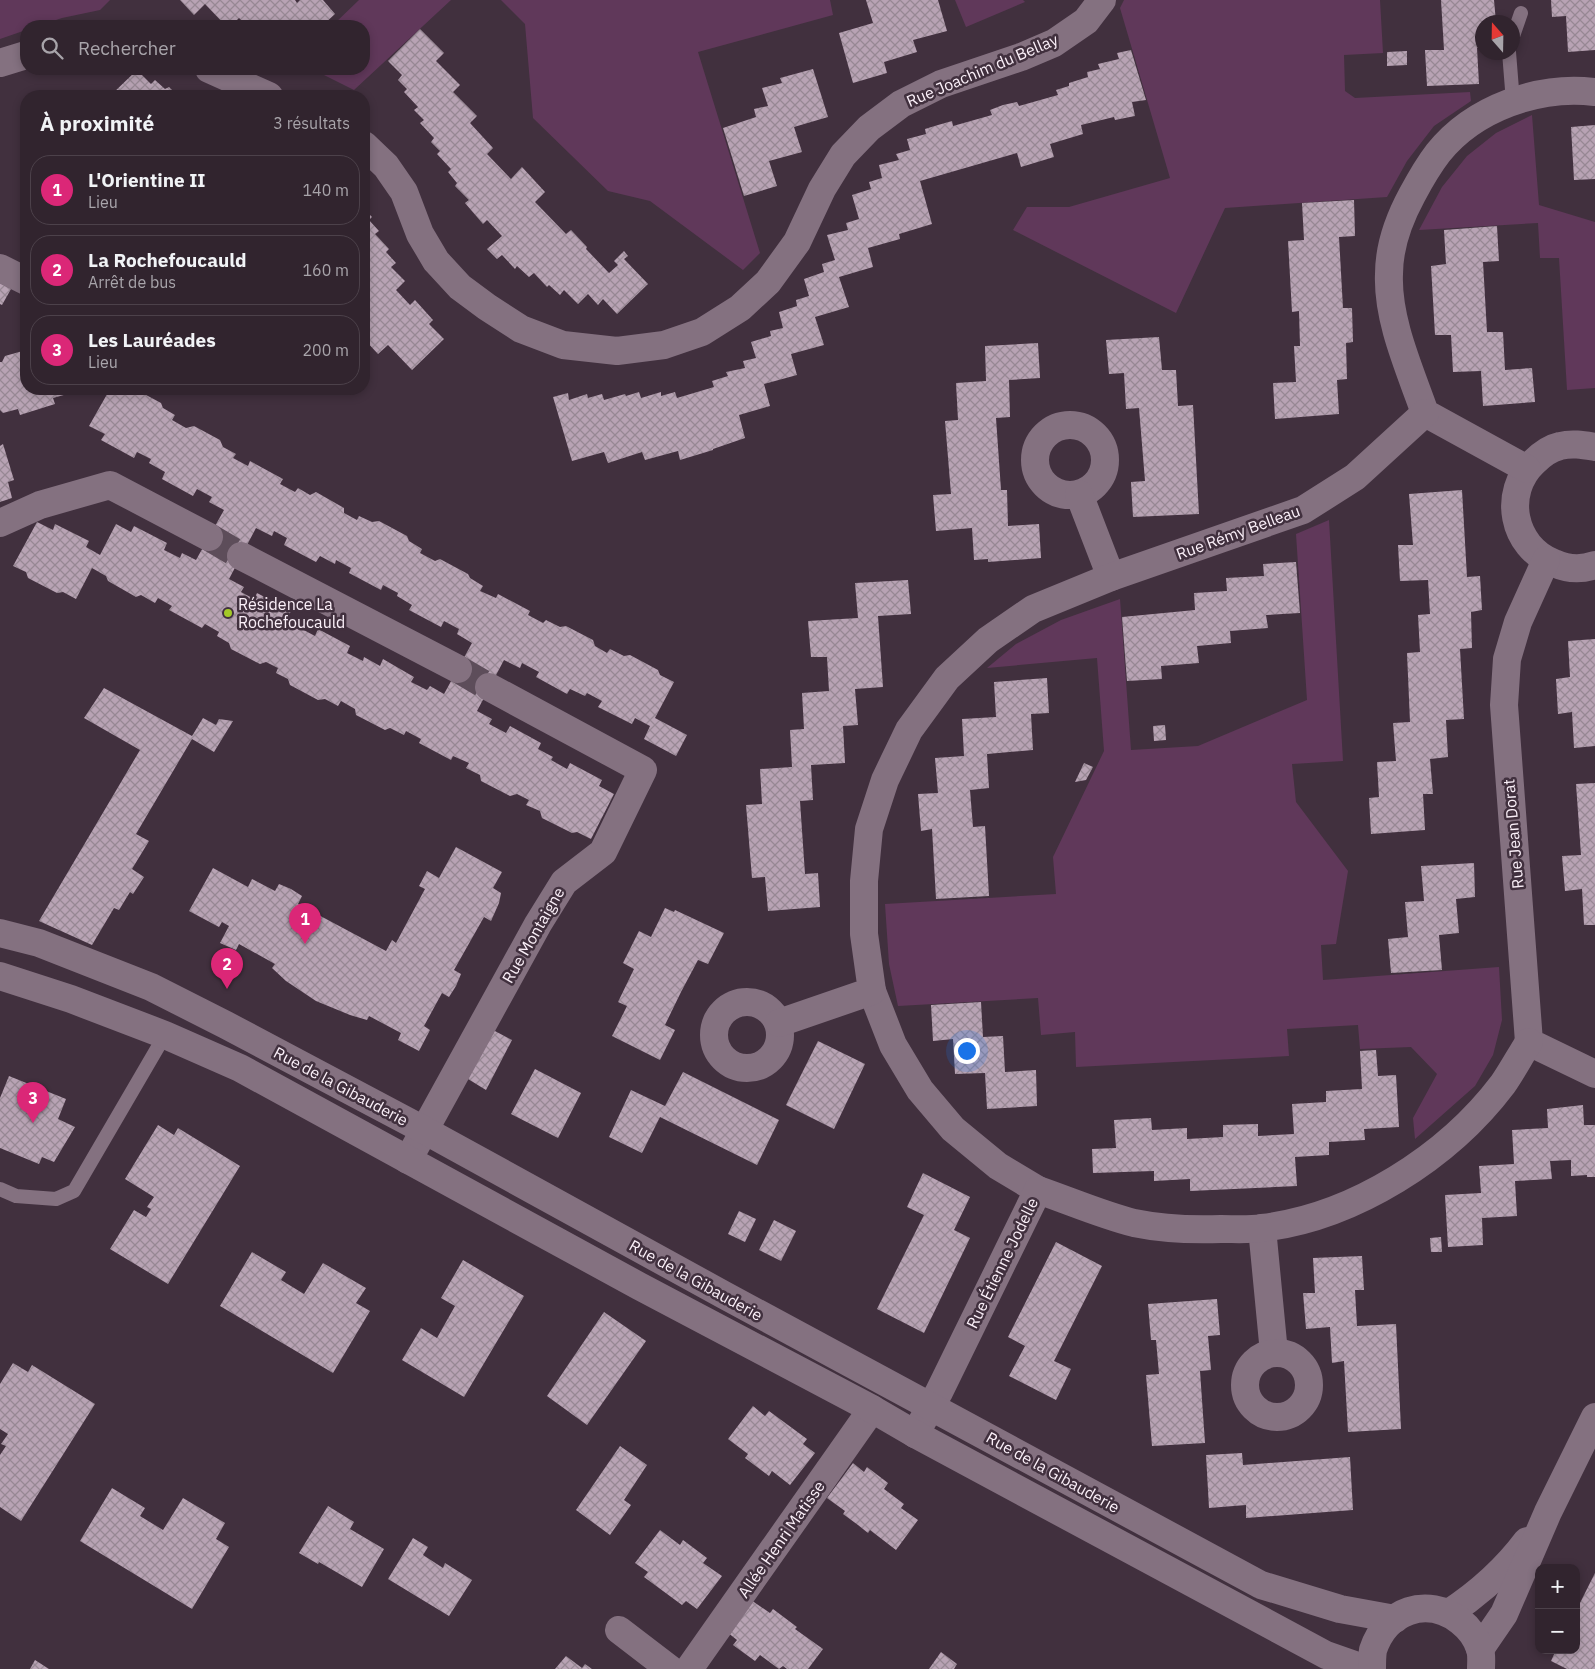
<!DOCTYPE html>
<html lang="fr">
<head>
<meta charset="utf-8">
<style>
	body { margin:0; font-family:"IBM Plex Sans",sans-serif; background:#3d303a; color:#f1f3f6 }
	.controls { position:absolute; right:15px; bottom:15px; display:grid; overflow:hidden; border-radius:10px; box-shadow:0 2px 8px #0003 }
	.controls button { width:45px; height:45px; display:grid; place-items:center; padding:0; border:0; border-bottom:1px solid #4c414a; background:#31242e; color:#f1f3f6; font:25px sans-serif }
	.compass { position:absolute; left:1475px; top:15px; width:45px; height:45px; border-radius:50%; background:#31242e; box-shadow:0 2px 8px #0003; rotate:340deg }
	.you { position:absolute; left:966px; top:1050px; width:18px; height:18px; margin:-12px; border:4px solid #fff; border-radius:50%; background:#1a73e8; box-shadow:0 0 0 8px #1a73e833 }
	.badge { display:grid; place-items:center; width:32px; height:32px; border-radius:50%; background:#db2777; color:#fff; font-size:16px; font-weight:700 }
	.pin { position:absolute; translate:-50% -41px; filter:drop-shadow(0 1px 2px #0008) }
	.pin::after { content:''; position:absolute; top:26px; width:18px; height:15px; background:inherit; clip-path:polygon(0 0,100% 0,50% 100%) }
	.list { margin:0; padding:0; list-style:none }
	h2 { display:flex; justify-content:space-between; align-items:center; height:65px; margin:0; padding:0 20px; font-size:21px }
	h2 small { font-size:16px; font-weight:400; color:#a8a4aa }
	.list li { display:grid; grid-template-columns:32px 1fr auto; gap:15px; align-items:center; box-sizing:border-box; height:70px; margin:0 10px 10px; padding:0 10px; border:1px solid #4c414a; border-radius:20px }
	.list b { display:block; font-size:19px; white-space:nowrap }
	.list p { margin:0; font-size:16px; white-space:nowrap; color:#a8a4aa }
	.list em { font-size:16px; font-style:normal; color:#a8a4aa }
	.icon { flex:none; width:28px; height:28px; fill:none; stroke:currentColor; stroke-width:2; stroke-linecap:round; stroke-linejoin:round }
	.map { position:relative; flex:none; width:1595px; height:1669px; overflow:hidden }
	.search { position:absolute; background:#31242e; box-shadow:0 2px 8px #0003; left:20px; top:20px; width:350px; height:55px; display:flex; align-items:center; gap:12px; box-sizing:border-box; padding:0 18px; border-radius:20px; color:#a8a4aa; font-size:19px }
	.panel { position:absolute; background:#31242e; box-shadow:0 2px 8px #0003; left:20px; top:90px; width:350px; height:305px; border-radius:20px }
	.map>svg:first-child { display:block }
	.garden { fill:#60385a }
	.building { fill:url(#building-cross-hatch); fill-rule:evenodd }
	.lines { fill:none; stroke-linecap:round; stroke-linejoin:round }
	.minor-tunnel { stroke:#5d4d5a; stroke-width:28; stroke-dasharray:28 14; stroke-linecap:butt }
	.service { stroke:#847180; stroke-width:14 }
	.minor { stroke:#847180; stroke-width:28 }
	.tertiary { stroke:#847180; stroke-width:28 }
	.poi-dot { fill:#a3c927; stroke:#41303e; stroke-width:2 }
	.labels { text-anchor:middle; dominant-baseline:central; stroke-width:5; stroke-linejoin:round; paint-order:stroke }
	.street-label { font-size:16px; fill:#fbf0f9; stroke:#41303e }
	.poi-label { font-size:16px; fill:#fbf0f9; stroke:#41303e; text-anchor:start }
</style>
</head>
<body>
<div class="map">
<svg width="1595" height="1669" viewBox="0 0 1595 1669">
	<defs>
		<pattern id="building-cross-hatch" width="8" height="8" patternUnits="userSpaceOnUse" patternTransform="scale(1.25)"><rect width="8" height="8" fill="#b8a3b4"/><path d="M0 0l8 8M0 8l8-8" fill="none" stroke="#978894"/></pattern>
	</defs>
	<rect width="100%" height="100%" fill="#41303e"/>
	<g class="garden">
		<polygon points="0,0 110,0 100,10 62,18 38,26 26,26 26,30 0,39"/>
		<polygon points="359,0 451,0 354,90 312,69 364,69 364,26 332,26"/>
		<polygon points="501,0 830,0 833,15 698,52 760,253 743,270 650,201 608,191 533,118 525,24"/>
		<polygon points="955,0 1023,0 1025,2 966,27"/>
		<polygon points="1124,0 1380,0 1383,53 1344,55 1345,91 1355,98 1470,92 1471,101 1434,126 1407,161 1387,197 1225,208 1176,313 1013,230 1027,207 1069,207 1170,178 1120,8"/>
		<polygon points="1532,115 1539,205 1595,222 1595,388 1567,390 1559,258 1540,258 1538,223 1419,230 1442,187 1467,156 1496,133"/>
		<polygon points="1329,520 1343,761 1292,764 1296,802 1348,871 1336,944 1321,945 1323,980 1499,967 1502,1020 1493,1055 1475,1086 1415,1139 1413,1118 1437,1074 1411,1047 1360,1049 1358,1025 1287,1029 1289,1056 1076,1067 1075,1032 1041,1035 1038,998 898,1006 889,964 885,904 1056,894 1053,857 1104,751 1097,658 987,668 1016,644 1061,620 1120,599 1131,750 1198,746 1307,700 1296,534"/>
	</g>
	<g class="building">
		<polygon points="180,0 295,0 297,3 300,0 323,0 335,14 322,26 276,26 275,24 273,26 247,26 239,18 231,26 226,26 205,4 194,15"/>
		<polygon points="866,0 938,0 947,31 913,40 917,52 884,62 887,73 853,83 839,33 873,23"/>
		<polygon points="1441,0 1494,0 1496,22 1482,22 1482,48 1477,48 1479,84 1427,86 1425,50 1444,50"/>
		<polygon points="1551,0 1595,0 1595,50 1568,52 1566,16 1552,17"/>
		<polygon points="420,29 444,53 436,61 460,85 453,92 477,116 470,123 493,148 487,154 511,179 522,167 545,192 535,202 566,234 571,230 587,247 586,249 609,273 618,265 614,261 624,251 628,256 624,259 648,284 617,314 603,299 598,305 588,294 578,304 564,290 560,295 549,285 547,287 534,273 529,277 517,266 515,269 502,255 497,259 487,249 502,236 487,220 483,224 465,203 469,200 455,186 457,183 448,172 451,169 437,154 440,151 431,142 434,138 420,123 424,120 414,110 418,107 404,92 407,89 398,80 402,75 388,61"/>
		<polygon points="1131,50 1146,100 1132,102 1135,116 1115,120 1114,117 1081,125 1083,134 1050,144 1054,157 1021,167 1017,153 920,181 932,224 899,234 900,239 868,248 873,267 839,277 849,307 815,317 824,345 791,354 797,375 764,384 770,406 739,415 745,438 713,449 713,450 680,460 678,451 645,460 642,452 608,463 604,452 572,461 553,397 568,393 569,400 587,394 588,398 602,394 604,400 625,394 626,396 639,392 641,398 661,392 661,396 675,392 677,398 714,387 712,381 728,376 726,372 745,368 743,361 756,358 751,342 771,336 770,331 783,328 779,312 797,306 796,300 809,296 804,279 824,272 822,264 835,260 827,235 848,230 846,223 859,219 852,195 871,189 869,182 882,178 879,165 899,160 896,154 910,150 907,139 926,134 925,129 938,125 952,121 953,126 992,115 990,110 1003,105 1017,102 1019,106 1058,95 1056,90 1069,86 1069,83 1088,77 1087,72 1100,69 1098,64 1119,59 1117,53"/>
		<polygon points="1407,51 1407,65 1387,66 1387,52"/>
		<polygon points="813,69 828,117 794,127 802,152 769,161 777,186 744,196 723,128 756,117 754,109 768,106 762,88 782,83 780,78"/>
		<polygon points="137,70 151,84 155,80 165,89 169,87 178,96 110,96"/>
		<polygon points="1595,125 1595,179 1574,180 1571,127"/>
		<polygon points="1354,200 1355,236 1339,237 1343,308 1352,308 1353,342 1346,343 1347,379 1337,380 1339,414 1275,419 1273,383 1296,382 1294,346 1300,346 1299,311 1292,312 1288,241 1304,240 1302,203"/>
		<polygon points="364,209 372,217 369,220 379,231 375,234 389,249 386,252 396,263 391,267 405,281 396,290 410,305 415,300 433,320 429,324 444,339 412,370 388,345 378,354 364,339"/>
		<polygon points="1497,226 1499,261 1483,262 1487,332 1503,332 1505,370 1532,368 1535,402 1483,406 1481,371 1453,372 1451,335 1435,335 1431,266 1446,264 1444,230"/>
		<polygon points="0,283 11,289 2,305 0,304"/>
		<polygon points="1159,337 1162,370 1176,370 1178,406 1193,405 1199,514 1133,517 1131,482 1145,481 1139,408 1126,409 1124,373 1109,374 1106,340"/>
		<polygon points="1038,343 1040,378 1009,380 1010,417 996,418 1001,490 1007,490 1008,526 1039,524 1041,558 988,562 988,559 974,560 972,528 936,531 933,495 951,494 945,421 958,420 956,383 986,381 985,346"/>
		<polygon points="26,350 26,389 69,389 71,393 53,398 55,404 20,415 18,409 3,413 0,410 0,362 2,362 5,356"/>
		<path d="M110 389H135L161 403 163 408 175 415 172 420 186 428 194 426 220 440 223 447 236 454 233 458 248 466 250 461 283 479 280 484 295 492 298 488 310 495 316 492 344 508V513L357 520 359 516 372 522 379 521 407 536 409 541 422 549 420 553 435 561 440 559 468 574 470 578 483 586 480 591 496 598 498 594 530 611 528 615 543 623 546 620 560 627 566 626 593 640 595 646 607 653 610 649 624 656 630 655 658 670 660 675 674 682 655 718 687 735 676 756 644 739 650 726 635 718 632 724 598 707 602 701 587 693 585 696 570 689 567 694 536 677 539 672 522 663 520 668 504 660 477 711 492 719 489 724 506 733 510 726 541 743 538 749 553 757 551 760 567 769 570 763 602 780 599 786 614 794 591 839 577 832 572 833 542 818 540 811 526 805 529 800 517 794 510 796 481 781 480 775 466 768 469 763 453 756 451 760 419 743 421 739 406 731 404 735 390 728 385 730 356 715 355 709 341 701 338 706 325 699 318 700 290 685 288 679 276 673 278 668 266 662 260 664 231 649 229 643 217 636 219 632 205 624 202 628 169 610 172 606 158 598 155 603 141 595 136 597 108 581 106 576 92 568 76 599 63 592 57 593 28 578 26 572 13 566 37 522 53 530 55 524 89 541 86 547 100 555 116 524 131 532 134 526 167 543 164 550 180 558 182 553 196 560 224 510 209 502 212 497 197 489 193 496 162 479 165 472 149 463 151 459 137 452 134 458 101 440 105 434 89 426ZM256 528 272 536 274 531 287 538 284 545 316 562 320 556 335 564 336 560 351 568 349 573 381 590 383 585 398 593 397 596 412 605 409 610 441 627 444 621 459 629 457 634 472 643 444 694 430 686 427 690 411 682 414 677 383 659 380 666 364 657 363 661 347 653 350 646 318 629 315 636 300 628 301 625 288 617 291 611 257 593 254 599 241 592 244 587 229 579Z"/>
		<polygon points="3,444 14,480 8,482 12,498 0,502 0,446"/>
		<polygon points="1462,490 1467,577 1480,576 1482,610 1471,612 1472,648 1460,649 1464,719 1446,720 1448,757 1430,759 1433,794 1423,794 1425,830 1371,834 1369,798 1379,797 1377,762 1396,761 1393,723 1410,722 1407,653 1420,652 1418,615 1430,614 1428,580 1400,581 1398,545 1413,545 1409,494"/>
		<polygon points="1296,562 1300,613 1266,615 1268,628 1230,631 1231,643 1197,646 1199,663 1161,666 1162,679 1127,681 1122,617 1195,610 1194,593 1227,591 1226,578 1264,576 1263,564"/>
		<polygon points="908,580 911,614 878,616 883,687 855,689 858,725 843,726 845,763 811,765 813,800 800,801 805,874 818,873 820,907 768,911 765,877 752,878 746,805 762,804 760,769 792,767 790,730 804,729 802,693 829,691 827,657 811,657 808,621 858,618 855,583"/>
		<polygon points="1595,639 1595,746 1574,748 1572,712 1558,714 1556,679 1570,677 1568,641"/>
		<polygon points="1047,678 1049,713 1031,714 1033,750 987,754 989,788 970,790 973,827 985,826 989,896 936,899 932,829 921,831 918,794 938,793 935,758 964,756 962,719 996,717 994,682"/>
		<polygon points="104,688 192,736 203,718 216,725 219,719 233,721 214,752 192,739 136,834 149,841 132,869 144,877 133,894 130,892 119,910 114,908 92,945 39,921 140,750 84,718"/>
		<polygon points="1165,725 1166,740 1154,741 1153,726"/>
		<polygon points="1084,763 1093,767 1086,780 1075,782"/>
		<polygon points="1595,783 1595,925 1584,925 1582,889 1565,891 1562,856 1581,855 1576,784"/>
		<polygon points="456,847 502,872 493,888 501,893 499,903 491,921 484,917 454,970 461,974 456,986 449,997 442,993 424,1026 430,1030 419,1051 398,1040 401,1033 369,1016 367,1020 350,1015 316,1001 286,981 272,968 275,964 239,944 236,950 220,943 229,926 222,922 219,927 189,911 213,868 248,887 252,879 275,891 279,884 291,889 302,896 298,904 386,951 392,940 396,943 425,889 419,886 427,871 439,878"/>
		<polygon points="1474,863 1475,897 1456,899 1459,933 1439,935 1442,970 1391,973 1388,939 1408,937 1405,902 1424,901 1421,866"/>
		<polygon points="665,908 674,912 675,910 724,933 708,964 698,960 681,992 665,1025 675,1030 660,1060 612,1036 627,1006 618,1002 634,969 623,963 639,931 651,937"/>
		<polygon points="981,1002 983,1037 1003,1036 1005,1072 1036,1070 1037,1106 987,1109 985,1073 955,1074 953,1039 933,1041 931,1005"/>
		<polygon points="493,1030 512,1040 486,1090 468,1079"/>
		<polygon points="818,1041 865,1064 834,1129 786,1105"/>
		<polygon points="1376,1050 1378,1076 1396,1075 1399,1127 1364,1129 1365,1140 1329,1142 1329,1155 1295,1157 1297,1186 1190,1191 1190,1179 1154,1181 1154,1171 1093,1173 1092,1149 1116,1148 1114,1120 1151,1118 1152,1130 1187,1128 1187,1139 1223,1137 1223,1125 1258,1124 1258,1136 1294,1134 1292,1104 1326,1102 1326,1091 1362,1089 1360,1051"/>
		<polygon points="535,1069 581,1093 558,1138 511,1114"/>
		<polygon points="683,1072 779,1120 757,1165 660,1117 642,1153 609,1137 631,1090 665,1106"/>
		<polygon points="9,1076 66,1099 58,1119 75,1127 54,1162 42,1157 39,1164 0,1148 0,1098"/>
		<polygon points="1583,1105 1584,1125 1595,1125 1595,1177 1587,1177 1587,1175 1571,1176 1571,1160 1550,1161 1552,1179 1515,1181 1517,1216 1482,1218 1483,1245 1448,1247 1445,1195 1481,1193 1479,1166 1514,1164 1512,1130 1548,1128 1547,1109"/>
		<polygon points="158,1125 174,1135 178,1128 240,1166 168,1284 110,1249 134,1210 146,1217 151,1209 147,1207 154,1197 125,1179"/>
		<polygon points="923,1173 970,1197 954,1230 970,1238 924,1333 877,1309 924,1215 907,1207"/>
		<polygon points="739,1211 756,1219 745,1242 728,1234"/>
		<polygon points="774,1220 796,1231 781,1261 759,1250"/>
		<polygon points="1441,1237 1442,1252 1431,1252 1430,1238"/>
		<polygon points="1056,1242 1102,1266 1054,1361 1071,1369 1056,1400 1009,1376 1025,1346 1008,1337"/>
		<polygon points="252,1252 286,1272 281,1280 304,1294 323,1263 366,1288 356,1303 370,1311 333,1373 220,1306"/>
		<polygon points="1362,1256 1364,1290 1355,1290 1357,1326 1396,1324 1401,1429 1348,1432 1344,1361 1332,1363 1330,1327 1306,1329 1303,1293 1315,1293 1313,1258"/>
		<polygon points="463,1260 524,1296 464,1397 402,1360 421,1328 437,1338 455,1306 441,1298"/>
		<polygon points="1217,1299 1220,1335 1208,1336 1211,1370 1200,1371 1205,1443 1152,1446 1146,1375 1159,1374 1156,1340 1151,1340 1148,1304"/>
		<polygon points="604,1312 646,1341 587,1425 547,1396"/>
		<polygon points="13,1363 28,1372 32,1365 95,1404 21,1521 0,1507 0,1455 6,1446 1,1444 8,1434 0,1429 0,1384"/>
		<polygon points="753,1406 765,1416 769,1411 807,1439 803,1444 815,1453 790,1485 772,1471 769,1476 745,1458 748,1454 728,1439"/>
		<polygon points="620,1446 647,1465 624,1500 631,1505 610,1535 576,1510"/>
		<polygon points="1242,1453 1243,1465 1350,1457 1353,1510 1246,1518 1246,1505 1209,1508 1206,1455"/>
		<polygon points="853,1463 864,1472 867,1467 888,1483 884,1489 904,1504 901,1508 918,1520 896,1550 870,1530 868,1533 858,1525 843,1514 845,1511 827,1498"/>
		<polygon points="112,1488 145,1508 140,1516 163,1530 183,1498 225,1523 216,1539 229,1547 192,1609 80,1541"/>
		<polygon points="328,1506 354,1522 350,1529 384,1549 362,1587 319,1562 318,1564 299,1553"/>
		<polygon points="660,1530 680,1545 683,1540 707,1558 703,1563 722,1576 697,1609 686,1601 682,1605 644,1577 648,1572 635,1563"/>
		<polygon points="413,1538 428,1547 423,1555 443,1568 445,1563 472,1580 449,1616 388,1579"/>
		<polygon points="1595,1573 1595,1669 1567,1669 1551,1661 1556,1650 1576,1650 1576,1604 1579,1605"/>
		<polygon points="751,1600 770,1613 773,1609 797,1627 795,1629 823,1649 808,1669 787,1669 783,1666 779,1669 760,1655 755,1661 733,1645 737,1640 727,1632"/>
		<polygon points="941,1652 957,1664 954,1669 929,1669"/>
		<polygon points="566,1656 582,1668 585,1664 592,1669 555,1669"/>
		<polygon points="35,1660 49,1669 30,1669"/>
	</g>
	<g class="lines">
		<g class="minor-tunnel">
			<polyline points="209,537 241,556"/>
			<polyline points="458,669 489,687"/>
		</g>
		<g class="service">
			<polyline points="1512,39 1521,13"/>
			<polyline points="1509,52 1513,102"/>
			<polyline points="0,1189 16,1196 56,1199 74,1191 165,1035"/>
		</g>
		<g class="minor">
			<polyline points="0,63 26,55"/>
			<polyline points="209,69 269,96"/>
			<polyline points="364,145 386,166 404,192 420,234 436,261 460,287 487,307 521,329 563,345 617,351 664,345 702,332 740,308 768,282 797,242 822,189 843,155 869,128 901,104 941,84 1021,57 1054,43 1086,21 1102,0"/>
			<polyline points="0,268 26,281"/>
			<circle cx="1070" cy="460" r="35"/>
			<path d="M1595 447C1583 445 1572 443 1560 446 1551 448 1541 455 1534 462 1502 492 1512 547 1554 563 1567 569 1581 570 1595 565"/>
			<path d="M1527 469 1425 413C1410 370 1387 320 1389 274 1389 246 1399 219 1412 195 1420 180 1428 166 1438 153 1474 108 1539 85 1595 92"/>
			<polyline points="1079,494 1111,577"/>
			<polyline points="0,523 40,505 110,485 209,537"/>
			<polyline points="241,556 458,669"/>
			<polyline points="1546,560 1518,622 1507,659 1504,705 1529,1042 1595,1074"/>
			<polyline points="872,991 893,1045 920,1090 953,1129 998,1166 1038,1190"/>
			<circle cx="747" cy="1035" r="33"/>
			<polyline points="779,1023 872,991 864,934 864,881 869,829 885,780 909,730 947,678 988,640 1033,609 1111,577 1303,510 1355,477 1425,413"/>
			<polyline points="408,1160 538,924 564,882 603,852 643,770 489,687"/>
			<polyline points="1262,1228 1274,1353"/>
			<circle cx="1277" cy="1385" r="32"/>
			<path d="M915 1434 939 1392 1038 1190C1070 1201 1102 1215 1134 1223 1163 1229 1192 1230 1221 1229 1235 1229 1249 1230 1262 1228 1354 1217 1448 1157 1503 1084 1512 1071 1520 1056 1529 1042"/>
			<polyline points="619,1630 670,1669"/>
			<polyline points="689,1669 872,1409"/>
		</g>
		<g class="tertiary">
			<polyline points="0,933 39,943 151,987 226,1025 424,1130 724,1295 1261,1585 1340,1609 1395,1619"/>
			<polyline points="0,976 71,999 165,1035 240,1068 639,1286 872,1409 915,1434 1326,1655 1366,1669"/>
			<path d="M1449 1613C1478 1594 1506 1569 1527 1541"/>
			<polyline points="1480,1649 1504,1614 1548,1512 1595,1417"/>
			<path d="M1372 1669C1372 1663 1372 1656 1373 1650 1386 1610 1427 1596 1460 1621 1469 1628 1477 1639 1480 1649 1482 1655 1481 1663 1481 1669"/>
		</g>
	</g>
	<circle class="poi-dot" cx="228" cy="613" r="5"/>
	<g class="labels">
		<g class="street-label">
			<text transform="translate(982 70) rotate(-23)">Rue Joachim du Bellay</text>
			<text transform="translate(1238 532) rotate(-20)">Rue Rémy Belleau</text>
			<text transform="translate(1513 834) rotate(-95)">Rue Jean Dorat</text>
			<text transform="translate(533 935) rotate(-60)">Rue Montaigne</text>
			<text transform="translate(341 1086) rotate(28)">Rue de la Gibauderie</text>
			<text transform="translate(1002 1263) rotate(-64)">Rue Étienne Jodelle</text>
			<text transform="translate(696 1280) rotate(29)">Rue de la Gibauderie</text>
			<text transform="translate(1053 1472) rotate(29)">Rue de la Gibauderie</text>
			<text transform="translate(781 1539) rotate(-55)">Allée Henri Matisse</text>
		</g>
		<g class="poi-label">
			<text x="238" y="604">Résidence La<tspan x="238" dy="18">Rochefoucauld</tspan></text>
		</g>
	</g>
</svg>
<div class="controls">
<button>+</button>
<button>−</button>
</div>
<svg class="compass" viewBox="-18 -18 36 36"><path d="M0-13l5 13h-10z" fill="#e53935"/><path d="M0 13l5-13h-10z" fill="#a8a4aa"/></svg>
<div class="you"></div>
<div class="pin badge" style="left:305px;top:944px">1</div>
<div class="pin badge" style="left:227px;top:989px">2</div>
<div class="pin badge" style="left:33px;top:1123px">3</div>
<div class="search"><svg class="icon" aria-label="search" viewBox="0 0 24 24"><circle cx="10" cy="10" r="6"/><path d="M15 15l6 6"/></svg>Rechercher</div>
<section class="panel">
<h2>À proximité<small>3 résultats</small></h2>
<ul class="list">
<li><span class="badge">1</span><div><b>L'Orientine II</b><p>Lieu</p></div><em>140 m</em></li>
<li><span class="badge">2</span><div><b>La Rochefoucauld</b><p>Arrêt de bus</p></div><em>160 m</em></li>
<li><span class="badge">3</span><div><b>Les Lauréades</b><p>Lieu</p></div><em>200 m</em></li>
</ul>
</section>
</div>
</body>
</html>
